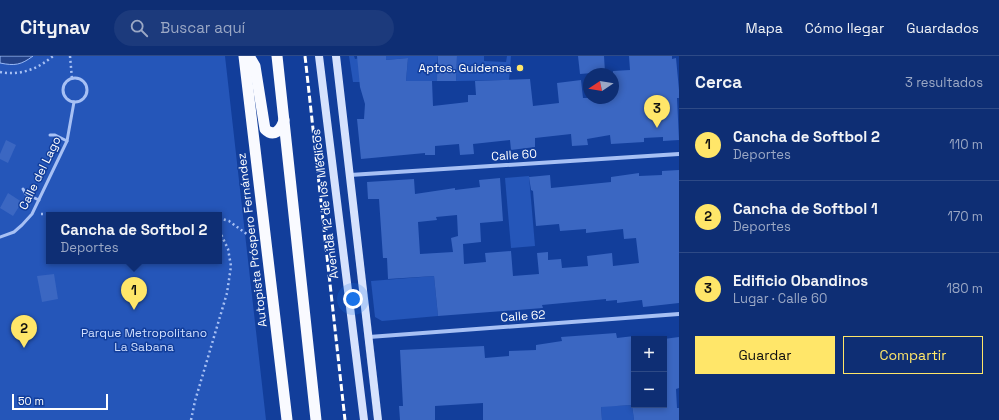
<!DOCTYPE html>
<html lang="es">
<head>
<meta charset="utf-8">
<style>
	body { margin:0; font-family:"Space Grotesk",sans-serif; background:#1c3a7c; color:#f1f3f6 }
	.controls { position:absolute; right:12px; bottom:12px; display:grid; overflow:hidden; border-radius:0px; box-shadow:0 2px 6px #0003 }
	.controls button { width:36px; height:36px; display:grid; place-items:center; padding:0; border:0; border-bottom:1px solid #2e4a86; background:#0e2e74; color:#f1f3f6; font:20px sans-serif }
	.compass { position:absolute; left:583px; top:12px; width:36px; height:36px; border-radius:50%; background:#0e2e74; box-shadow:0 2px 6px #0003; rotate:258deg }
	.scale { position:absolute; left:12px; bottom:10px; width:96px; box-sizing:border-box; padding-left:4px; border:2px solid #fff; border-top:0; font-size:11px; line-height:14px; white-space:nowrap; color:#fff; -webkit-text-stroke:3px #123e9b; paint-order:stroke }
	.you { position:absolute; left:353px; top:243px; width:14px; height:14px; margin:-10px; border:3px solid #fff; border-radius:50%; background:#1a73e8; box-shadow:0 0 0 6px #1a73e833 }
	.badge { display:grid; place-items:center; width:26px; height:26px; border-radius:50%; background:#ffe669; color:#111; font-size:13px; font-weight:700 }
	.pin { position:absolute; translate:-50% -33px; filter:drop-shadow(0 1px 2px #0008) }
	.pin::after { content:''; position:absolute; top:21px; width:14px; height:12px; background:inherit; clip-path:polygon(0 0,100% 0,50% 100%) }
	.popup { position:absolute; left:46px; top:156px; width:176px; height:52px; box-sizing:border-box; display:grid; place-content:center; border-radius:0px; background:#0e2e74; filter:drop-shadow(0 1px 3px #0005); font-size:13px; white-space:nowrap; color:#9ba8c5 }
	.popup b { font-size:15px; color:#f1f3f6 }
	.popup::after { content:''; position:absolute; left:50%; top:100%; margin-left:-8px; border:8px solid transparent; border-top-color:#0e2e74 }
	.list { margin:0; padding:0; list-style:none }
	h2 { display:flex; justify-content:space-between; align-items:center; height:52px; margin:0; padding:0 16px; font-size:17px }
	h2 small { font-size:13px; font-weight:400; color:#9ba8c5 }
	.list li { display:grid; grid-template-columns:26px 1fr auto; gap:12px; align-items:center; box-sizing:border-box; height:72px; padding:0 16px; border-top:1px solid #2e4a86 }
	.list b { display:block; font-size:15px; white-space:nowrap }
	.list p { margin:0; font-size:13px; white-space:nowrap; color:#9ba8c5 }
	.list em { font-size:13px; font-style:normal; color:#9ba8c5 }
	.actions { display:flex; gap:8px; padding:12px 16px }
	.actions a { flex:1; padding:9px 0; border:1px solid #ffe669; border-radius:0px; text-align:center; font-size:14px; color:#ffe669 }
	.actions .main { background:#ffe669; color:#111 }
	.icon { flex:none; width:22px; height:22px; fill:none; stroke:currentColor; stroke-width:2; stroke-linecap:round; stroke-linejoin:round }
	.map { position:relative; flex:none; width:679px; height:364px; overflow:hidden }
	header { display:flex; align-items:center; gap:24px; box-sizing:border-box; height:56px; padding:0 20px; background:#0e2e74; border-bottom:1px solid #2e4a86 }
	header strong { font-size:19px }
	nav { display:flex; gap:22px; margin-inline-start:auto; font-size:14px }
	.search { width:280px; height:36px; background:#1c3a7c; display:flex; align-items:center; gap:10px; box-sizing:border-box; padding:0 14px; border-radius:22px; color:#9ba8c5; font-size:15px }
	main { display:flex }
	aside { flex:1; background:#0e2e74 }
	.map>svg:first-child { display:block }
	.green { fill:#2556b9; fill-rule:evenodd }
	.water { fill:#234289; stroke:#98b9f7 }
	.building { fill:#3b67c2; fill-rule:evenodd }
	.lines { fill:none; stroke-linecap:round; stroke-linejoin:round }
	.path { stroke:#a7c0f4; stroke-width:2.5; stroke-dasharray:2 3; stroke-linecap:butt }
	.service { stroke:#a7c0f4; stroke-width:3 }
	.minor { stroke:#a7c0f4; stroke-width:4 }
	.secondary { stroke:#d6e2fd; stroke-width:8 }
	.trunk { stroke:#f9faff; stroke-width:11 }
	.rail { stroke:#fff; stroke-width:3; stroke-dasharray:7 3; stroke-linecap:butt }
	.poi-dot { fill:#ffe669; stroke:#123e9b; stroke-width:1.5 }
	.labels { text-anchor:middle; dominant-baseline:central; stroke-width:3; stroke-linejoin:round; paint-order:stroke }
	.poi-label { font-size:12px; fill:#fff; stroke:#123e9b; text-anchor:end }
	.street-label { font-size:12px; fill:#fff; stroke:#123e9b }
	.park-label { font-size:12px; fill:#cfdefe; stroke:#123e9b }
</style>
</head>
<body>
<header>
<strong>Citynav</strong>
<div class="search"><svg class="icon" aria-label="search" viewBox="0 0 24 24"><circle cx="10" cy="10" r="6"/><path d="M15 15l6 6"/></svg>Buscar aquí</div>
<nav><a>Mapa</a><a>Cómo llegar</a><a>Guardados</a></nav>
</header>
<main>
<div class="map">
<svg width="679" height="364" viewBox="0 0 679 364">
	<rect width="100%" height="100%" fill="#123e9b"/>
	<g class="green">
		<path d="M0 0H225L266 364H0ZM49 159H219V205H49Z"/>
		<polygon points="349,0 354,0 355,3 360,2 362,26 353,26"/>
		<polygon points="386,0 438,0 437,7 440,7 440,25 406,25 408,2 386,4"/>
		<polygon points="457,0 484,0 484,5 506,6 507,0 511,0 509,24 456,25"/>
		<polygon points="529,120 535,190 511,192 505,122"/>
		<polygon points="434,220 438,260 382,265 375,261 371,225"/>
		<polygon points="616,336 617,350 632,349 634,364 602,364 600,337"/>
	</g>
	<path class="water" d="M0 0H33C21 9 15 10 0 7Z"/>
	<g class="building">
		<polygon points="357,0 386,0 386,4 408,2 406,25 432,25 433,50 468,46 468,39 476,39 475,25 530,23 533,50 559,47 557,27 581,24 583,42 613,42 613,15 630,14 629,0 672,0 672,3 676,2 679,34 679,42 677,42 679,84 663,85 663,81 644,82 644,86 611,88 610,79 587,83 588,89 572,90 571,78 535,82 535,91 511,94 510,84 473,88 474,98 460,99 459,88 435,90 435,99 425,99 425,97 361,103 357,63 364,63 365,48 360,31"/>
		<polygon points="438,0 457,0 456,25 437,25"/>
		<polygon points="578,0 604,0 605,16 580,18"/>
		<polygon points="6,84 16,89 8,107 0,103 0,98"/>
		<path d="M679 114V247L643 251 642 244 617 247V244L606 245V243L542 249 543 252 438 260 434 220 388 223 387 202H383L379 143H368L367 126 414 123 415 138 455 132V134L480 131 479 124 500 122 503 165 480 167 481 186 463 188 464 208 486 206 485 197 511 195 513 220 539 218 537 197 548 196V204L561 203 562 212 588 210 587 200 612 197 613 210 639 207 636 182 624 183 623 173 586 177V173L560 175 559 168 536 170 533 135 531 134 529 121 550 119 551 132 611 126V121L639 117V120L662 119V115ZM457 159 458 180 451 182 453 196 420 198 418 166 437 164 436 161Z"/>
		<polygon points="8,137 22,146 13,160 0,152"/>
		<polygon points="54,218 58,243 42,246 37,220"/>
		<polygon points="616,277 617,282 634,280 633,349 664,349 664,283 679,281 679,332 676,333 677,352 679,352 679,364 634,364 632,349 601,351 602,364 483,364 483,347 435,350 435,364 400,364 399,350 403,350 400,294 484,290 485,302 509,300 509,295 536,294 536,289 562,285 561,281"/>
	</g>
	<g class="lines">
		<g class="path">
			<polyline points="70,0 72,23"/>
			<path d="M0 16C20 20 38 13 53 0"/>
			<polyline points="41,158 148,159"/>
			<polyline points="219,162 229,165 248,179"/>
			<polyline points="191,364 195,345 227,237 231,210 228,193 219,174"/>
		</g>
		<g class="service">
			<circle cx="75" cy="34" r="12"/>
			<polyline points="50,79 55,79 67,85"/>
			<polyline points="23,133 26,138 39,144"/>
			<polyline points="0,181 14,176 22,169 32,158 67,85 74,46"/>
		</g>
		<g class="minor">
			<polyline points="350,119 679,98"/>
			<polyline points="369,281 679,258"/>
		</g>
		<g class="secondary">
			<polyline points="319,0 364,364"/>
			<polyline points="336,0 378,364"/>
		</g>
		<g class="trunk">
			<polyline points="244,0 287,364"/>
			<path d="M249 0 255 10 265 73C274 82 281 74 284 64"/>
			<polyline points="277,0 316,364"/>
		</g>
		<polyline class="rail" points="305,0 345,364"/>
	</g>
	<circle class="poi-dot" cx="520" cy="12" r="4"/>
	<g class="labels">
		<g class="poi-label">
			<text x="512" y="12">Aptos. Guidensa</text>
		</g>
		<g class="street-label">
			<text transform="translate(514 99) rotate(-4)">Calle 60</text>
			<text transform="translate(40 117) rotate(-64)">Calle del Lago</text>
			<text transform="translate(325 148) rotate(-97)">Avenida 12 de los Médicos</text>
			<text transform="translate(252 184) rotate(-97)">Autopista Próspero Fernández</text>
			<text transform="translate(523 260) rotate(-4)">Calle 62</text>
		</g>
		<g class="park-label">
			<text x="144" y="277">Parque Metropolitano<tspan x="144" dy="14">La Sabana</tspan></text>
		</g>
	</g>
</svg>
<div class="controls">
<button>+</button>
<button>−</button>
</div>
<svg class="compass" viewBox="-18 -18 36 36"><path d="M0-13l5 13h-10z" fill="#e53935"/><path d="M0 13l5-13h-10z" fill="#9ba8c5"/></svg>
<div class="scale">50 m</div>
<div class="you"></div>
<div class="pin badge" style="left:134px;top:254px">1</div>
<div class="popup"><b>Cancha de Softbol 2</b>Deportes</div>
<div class="pin badge" style="left:24px;top:292px">2</div>
<div class="pin badge" style="left:657px;top:72px">3</div>
</div>
<aside>
<h2>Cerca<small>3 resultados</small></h2>
<ul class="list">
<li><span class="badge">1</span><div><b>Cancha de Softbol 2</b><p>Deportes</p></div><em>110 m</em></li>
<li><span class="badge">2</span><div><b>Cancha de Softbol 1</b><p>Deportes</p></div><em>170 m</em></li>
<li><span class="badge">3</span><div><b>Edificio Obandinos</b><p>Lugar · Calle 60</p></div><em>180 m</em></li>
</ul>
<div class="actions"><a class="main">Guardar</a><a>Compartir</a></div>
</aside>
</main>
</body>
</html>
